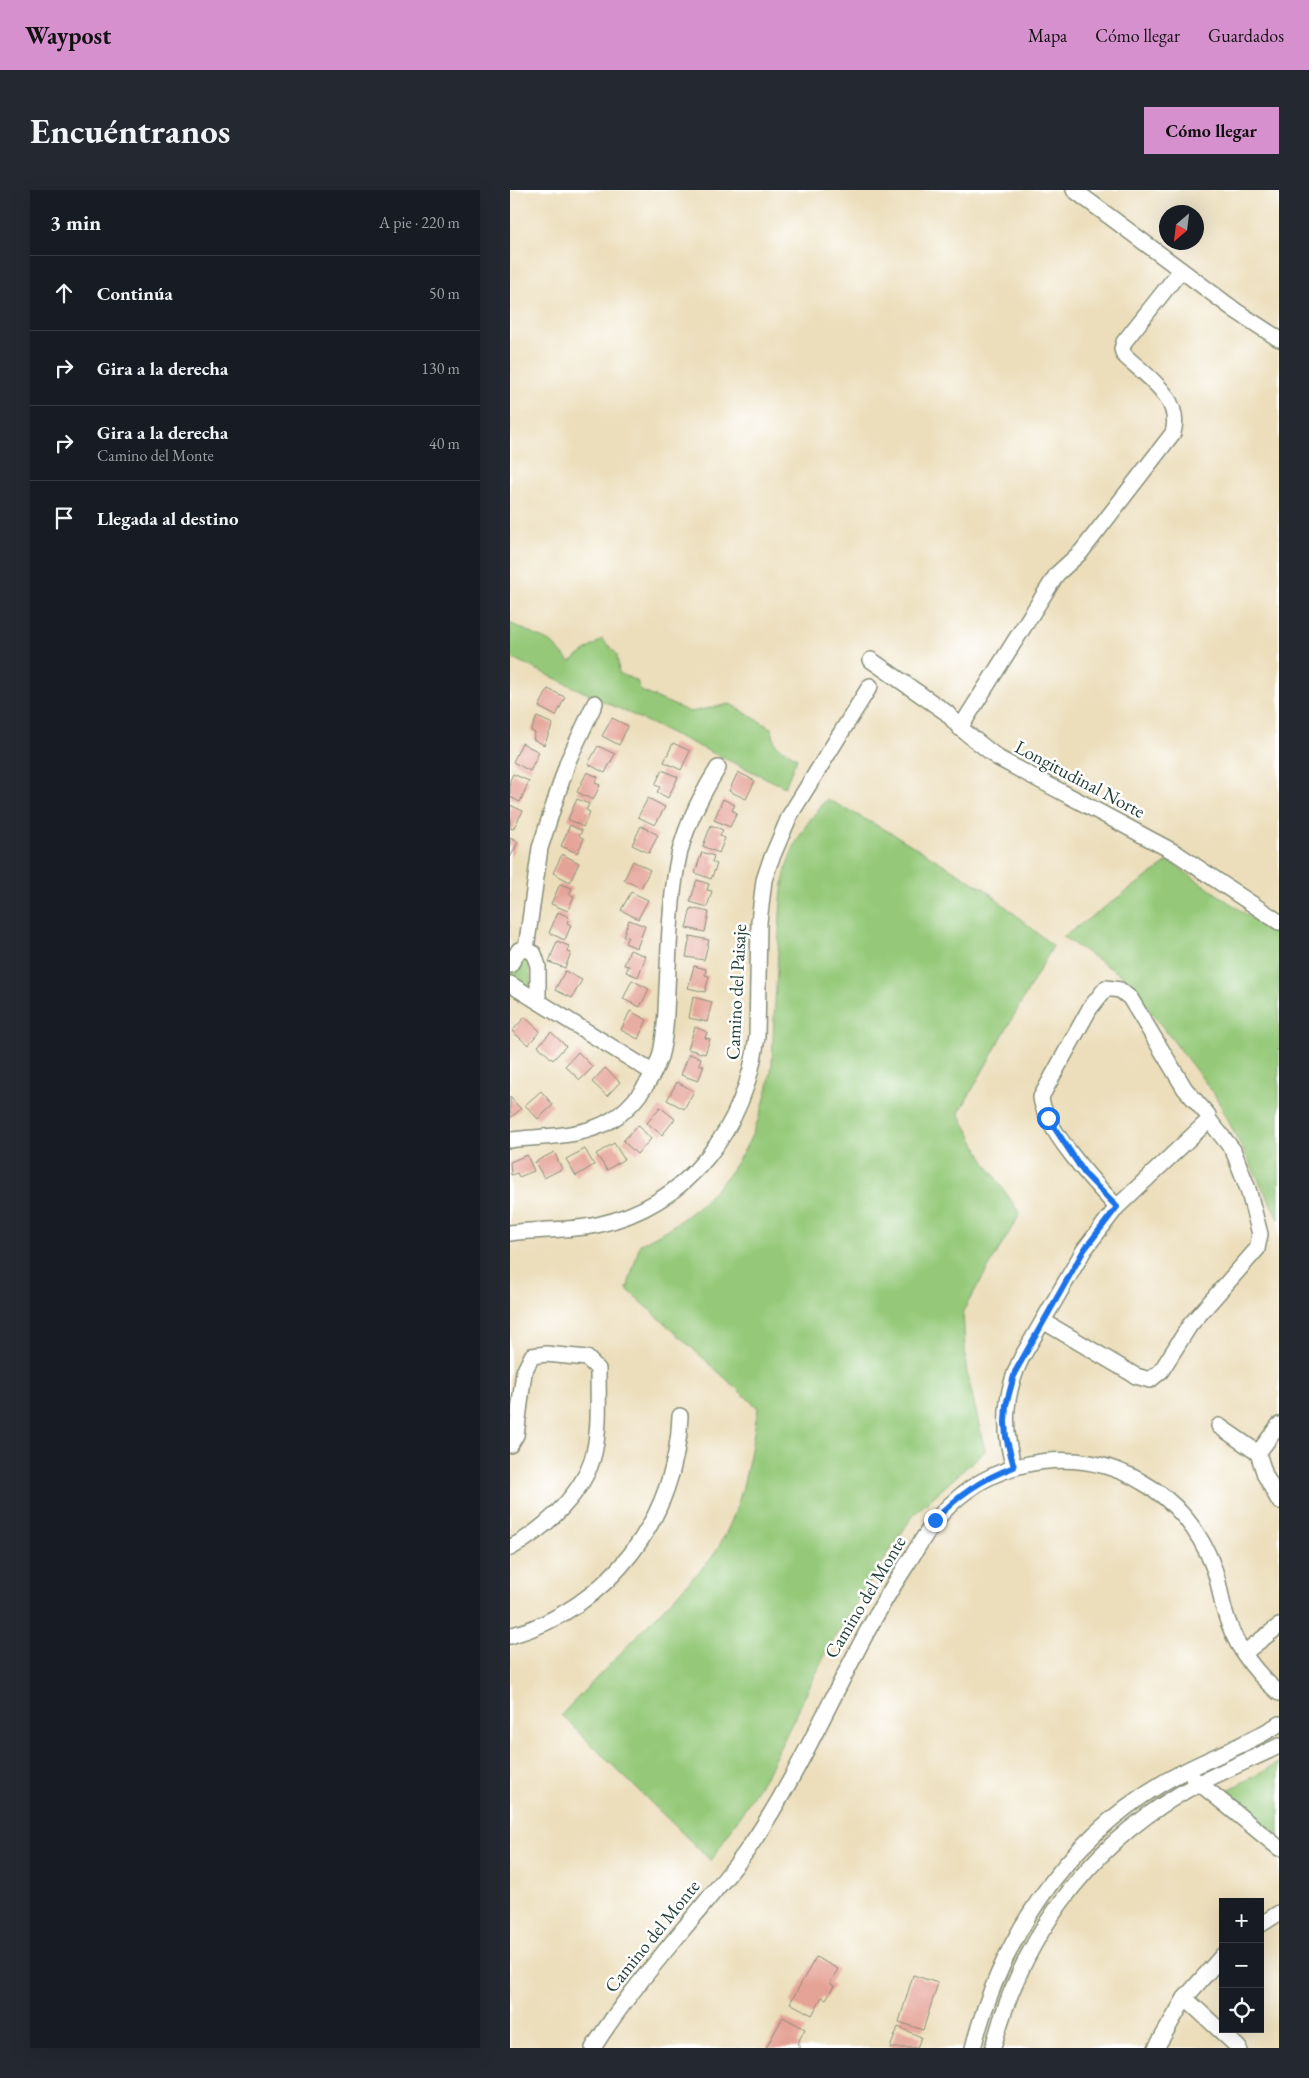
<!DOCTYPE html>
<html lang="es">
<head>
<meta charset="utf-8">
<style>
	body { margin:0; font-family:"EB Garamond",serif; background:#242831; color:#f1f3f6 }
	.controls { position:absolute; right:15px; bottom:15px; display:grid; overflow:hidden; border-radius:0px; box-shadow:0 5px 20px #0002 }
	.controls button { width:45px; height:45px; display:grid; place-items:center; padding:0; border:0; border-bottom:1px solid #363941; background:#171b24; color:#f1f3f6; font:25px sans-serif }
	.compass { position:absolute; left:649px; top:15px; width:45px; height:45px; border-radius:50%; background:#171b24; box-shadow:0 5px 20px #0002; rotate:208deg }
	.stop { position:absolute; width:15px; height:15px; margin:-11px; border:4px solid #1a73e8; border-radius:50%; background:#fff }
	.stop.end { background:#1a73e8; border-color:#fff; box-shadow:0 1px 5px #0008 }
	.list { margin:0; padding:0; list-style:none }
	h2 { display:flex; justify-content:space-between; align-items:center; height:65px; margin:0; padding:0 20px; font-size:21px }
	h2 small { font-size:16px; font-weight:400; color:#9ea1a6 }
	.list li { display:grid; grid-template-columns:32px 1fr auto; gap:15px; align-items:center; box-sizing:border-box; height:75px; padding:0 20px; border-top:1px solid #363941 }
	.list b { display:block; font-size:19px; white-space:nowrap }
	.list p { margin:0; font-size:16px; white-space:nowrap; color:#9ea1a6 }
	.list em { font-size:16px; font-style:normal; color:#9ea1a6 }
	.icon { flex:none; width:28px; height:28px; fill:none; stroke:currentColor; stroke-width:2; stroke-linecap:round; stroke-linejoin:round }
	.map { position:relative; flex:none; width:769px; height:1858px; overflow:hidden; border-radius:0px }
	header { display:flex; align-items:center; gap:30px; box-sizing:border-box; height:70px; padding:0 25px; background:#d690ce; color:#111 }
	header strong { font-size:24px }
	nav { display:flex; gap:28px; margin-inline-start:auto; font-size:18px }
	.intro { display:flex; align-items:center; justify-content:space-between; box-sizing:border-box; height:120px; padding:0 30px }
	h1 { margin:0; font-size:35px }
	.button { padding:12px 22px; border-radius:0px; background:#d690ce; color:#111; font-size:18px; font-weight:700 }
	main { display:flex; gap:30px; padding:0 30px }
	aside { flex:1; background:#171b24; border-radius:0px; box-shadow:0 5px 20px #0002 }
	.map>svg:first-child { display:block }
	.green { fill:#95c979; stroke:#5a8356 }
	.building { fill:#e5a397 }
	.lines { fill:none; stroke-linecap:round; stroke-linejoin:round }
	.minor-casing { stroke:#868e78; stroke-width:18 }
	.minor { stroke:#fff; stroke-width:15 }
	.route { stroke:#1a73e8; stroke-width:6 }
	.labels { text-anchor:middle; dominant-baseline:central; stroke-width:5; stroke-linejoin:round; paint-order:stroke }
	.street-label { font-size:19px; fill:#1f3d34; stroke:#fff }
</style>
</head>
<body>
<header>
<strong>Waypost</strong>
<nav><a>Mapa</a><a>Cómo llegar</a><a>Guardados</a></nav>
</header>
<div class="intro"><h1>Encuéntranos</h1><a class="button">Cómo llegar</a></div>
<main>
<aside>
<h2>3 min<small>A pie · 220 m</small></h2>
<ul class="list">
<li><svg class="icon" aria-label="ahead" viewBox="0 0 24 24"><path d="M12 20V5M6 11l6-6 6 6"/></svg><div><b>Continúa</b></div><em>50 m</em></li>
<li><svg class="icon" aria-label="right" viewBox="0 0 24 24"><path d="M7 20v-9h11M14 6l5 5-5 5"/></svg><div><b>Gira a la derecha</b></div><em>130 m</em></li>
<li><svg class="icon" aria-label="right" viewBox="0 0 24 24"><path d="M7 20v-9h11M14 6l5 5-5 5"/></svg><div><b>Gira a la derecha</b><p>Camino del Monte</p></div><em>40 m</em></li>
<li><svg class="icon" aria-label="arrive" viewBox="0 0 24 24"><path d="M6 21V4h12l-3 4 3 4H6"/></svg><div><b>Llegada al destino</b></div></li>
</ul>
</aside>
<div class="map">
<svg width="769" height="1858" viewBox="0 0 769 1858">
	<rect width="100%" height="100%" fill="#fff"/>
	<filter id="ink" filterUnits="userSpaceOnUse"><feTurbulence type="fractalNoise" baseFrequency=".02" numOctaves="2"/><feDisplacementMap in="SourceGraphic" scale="10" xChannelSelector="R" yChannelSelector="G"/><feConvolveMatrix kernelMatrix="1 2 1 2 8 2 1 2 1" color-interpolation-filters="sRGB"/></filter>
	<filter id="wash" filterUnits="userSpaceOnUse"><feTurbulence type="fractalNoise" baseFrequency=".0096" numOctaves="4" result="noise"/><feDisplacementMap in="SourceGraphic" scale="20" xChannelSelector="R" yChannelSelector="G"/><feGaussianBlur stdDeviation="1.12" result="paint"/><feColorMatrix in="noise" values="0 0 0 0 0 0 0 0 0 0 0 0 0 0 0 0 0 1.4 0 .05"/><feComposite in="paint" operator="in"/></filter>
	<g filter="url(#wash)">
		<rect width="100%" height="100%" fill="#ecdebb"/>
		<g class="green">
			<polygon points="0,433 42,453 60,472 92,449 107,464 109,483 127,491 131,501 180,522 220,514 261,538 266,555 287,568 275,597 0,467"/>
			<path d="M317 609 385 645 476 700 543 756 449 923 475 972 510 1024 453 1121 456 1178 475 1261 403 1325 320 1455 258 1582 201 1671 51 1525 200 1370C232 1325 239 1272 248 1218L117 1099 130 1054C207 1017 250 958 262 874 263 837 266 800 268 763 272 695 268 664 317 609Z"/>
			<polygon points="659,671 769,747 769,1030 705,905 614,787 553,747"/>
			<polygon points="11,765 18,767 22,803 0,789 0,784"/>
			<polygon points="769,1573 769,1647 718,1600"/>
		</g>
		<g id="blocks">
			<g class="building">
				<polygon points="38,499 55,507 46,526 29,517"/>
				<polygon points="27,527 43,534 34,555 23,549 25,543 21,541"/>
				<polygon points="102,528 118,536 109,555 92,546"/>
				<polygon points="12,553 29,562 20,581 3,572"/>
				<polygon points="163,553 180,561 171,580 154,572"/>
				<polygon points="88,556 105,564 95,583 78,574"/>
				<polygon points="152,580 168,587 158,608 147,602 150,597 145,595"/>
				<polygon points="77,582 88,587 85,593 90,595 83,610 67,602"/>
				<polygon points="228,582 245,591 236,609 219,601"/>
				<polygon points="3,584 19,591 10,612 0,607 0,590"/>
				<polygon points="138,608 155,617 145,635 128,627"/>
				<polygon points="67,609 79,614 76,620 80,622 73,637 58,629"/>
				<polygon points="213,609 225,615 222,620 227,623 220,637 204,630"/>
				<polygon points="0,615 13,621 3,639 0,638"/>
				<polygon points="60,635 72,641 69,646 74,649 67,663 51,656"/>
				<polygon points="201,635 213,640 210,646 215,648 209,663 193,656"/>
				<polygon points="131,636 148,645 139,663 122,655"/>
				<polygon points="0,648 8,652 0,668"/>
				<polygon points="192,662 204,666 202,672 207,674 201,689 185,683"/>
				<polygon points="52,664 69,673 60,692 43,683"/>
				<polygon points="123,671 140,680 131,698 114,690"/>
				<polygon points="187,690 199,694 197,700 202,701 197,717 180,712"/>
				<polygon points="50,694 62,698 59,704 64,706 58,721 41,714"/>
				<polygon points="121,702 138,710 128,729 111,720"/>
				<polygon points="181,718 199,722 195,742 176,738"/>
				<polygon points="48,722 59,727 57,733 61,735 55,750 39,743"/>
				<polygon points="119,730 135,736 127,758 115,753 118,747 113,746"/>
				<polygon points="180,746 199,750 194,770 176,767"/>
				<polygon points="47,751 59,756 57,762 61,763 55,778 39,772"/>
				<polygon points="120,760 136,766 128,787 116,782 119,776 114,775"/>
				<polygon points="184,776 196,779 195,785 199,786 195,802 178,798"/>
				<polygon points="55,781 72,790 62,808 45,800"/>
				<polygon points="122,790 139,799 130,817 113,809"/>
				<polygon points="183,807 202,812 197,832 179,828"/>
				<polygon points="120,821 137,830 128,849 111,840"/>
				<polygon points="15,827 30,841 18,855 2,841"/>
				<polygon points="185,837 197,842 195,848 200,849 195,864 178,859"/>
				<polygon points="41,842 56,856 43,870 28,856"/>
				<polygon points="68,862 83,877 70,890 55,876"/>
				<polygon points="179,864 191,868 189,874 194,876 188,891 171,885"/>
				<polygon points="95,878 110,892 97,906 82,892"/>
				<polygon points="167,892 184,901 174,919 157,910"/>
				<polygon points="31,901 43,915 28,929 15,915"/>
				<polygon points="0,907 11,919 0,928"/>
				<polygon points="150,917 165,929 152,945 137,933"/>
				<polygon points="128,935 141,949 127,964 113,951"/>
				<polygon points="104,953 114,969 97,980 86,964"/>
				<polygon points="75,959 84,975 66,986 56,969"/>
				<polygon points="44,962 52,979 34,988 25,972"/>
				<polygon points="17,965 24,981 9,987 7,983 1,985 0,972"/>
				<polygon points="306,1767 328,1779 320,1793 324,1796 316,1809 312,1807 302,1825 280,1813"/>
				<polygon points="403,1785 428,1793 413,1840 389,1832"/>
				<polygon points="273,1827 295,1839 287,1854 291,1856 289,1858 256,1858"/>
				<polygon points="388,1837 411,1847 407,1858 380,1858"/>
			</g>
		</g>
	</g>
	<g filter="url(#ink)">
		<use href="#blocks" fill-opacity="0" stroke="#868e78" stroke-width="1"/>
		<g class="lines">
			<g class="minor-casing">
				<g id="minor">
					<polyline points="564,0 726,121 769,149"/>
					<polyline points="361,470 437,523 450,538 488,568 666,663 769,732"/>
					<path d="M450 538 547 384 571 362 663 243C673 208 635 185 614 165L612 159 614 152 671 80"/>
					<polyline points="16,759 30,658 58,571 85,513"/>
					<polyline points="0,775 9,760 16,759 24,764 28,776 28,811"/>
					<polyline points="0,794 142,882"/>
					<path d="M0 950C34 946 73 948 103 929 123 917 143 889 150 867 156 845 156 821 157 799 159 759 160 714 167 675 173 640 190 607 208 578"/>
					<path d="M0 1043C29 1039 58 1041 87 1035 179 1015 236 937 247 846L249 732 254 690 260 672 280 625 360 496"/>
					<polyline points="533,1131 626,1186 640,1190 651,1181 680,1135 747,1059 750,1044 738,999 723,960 699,930"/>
					<polyline points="709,1236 748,1263 769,1235"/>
					<path d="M0 1255 6 1245 14 1182 22 1166 36 1164 77 1168 88 1179C88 1206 90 1237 84 1263 75 1302 34 1340 0 1358"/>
					<polyline points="748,1263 755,1285 769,1311"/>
					<path d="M504 1277C492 1238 494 1203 512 1167L574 1060 607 1017 699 930 698 925 675 899 620 808 610 800 596 798 580 818 531 907C533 937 586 995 607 1017"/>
					<path d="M0 1446C99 1418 167 1328 170 1226"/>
					<polyline points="734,1463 769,1436"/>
					<polyline points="683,1588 769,1658"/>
					<polyline points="750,1735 769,1723"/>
					<polyline points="675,1808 729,1858"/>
					<path d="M83 1858C118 1802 162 1754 203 1703 215 1688 228 1674 238 1659 299 1571 336 1468 394 1379 408 1357 421 1333 440 1315 491 1266 571 1256 632 1292 665 1310 690 1341 703 1376 709 1390 710 1405 714 1419 723 1452 743 1481 769 1503"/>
					<path d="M463 1858C491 1750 553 1652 651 1594 689 1571 732 1558 769 1534"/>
					<path d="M483 1858C510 1752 575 1660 670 1604 701 1585 736 1572 769 1556"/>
					<polyline points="646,1858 675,1808 713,1765"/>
				</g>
			</g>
			<use href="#minor" class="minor"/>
		</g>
	</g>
	<g class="lines" filter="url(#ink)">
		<path class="route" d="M425 1330C448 1305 472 1289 504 1277L496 1247 495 1232 496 1215 505 1182 574 1060 607 1017 575 984 538 928"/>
	</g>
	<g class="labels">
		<g class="street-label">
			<text transform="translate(570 589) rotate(28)">Longitudinal Norte</text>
			<text transform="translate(226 802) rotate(-87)">Camino del Paisaje</text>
			<text transform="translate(355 1407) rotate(-59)">Camino del Monte</text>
			<text transform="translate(142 1746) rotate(-51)">Camino del Monte</text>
		</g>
	</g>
</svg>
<div class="controls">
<button>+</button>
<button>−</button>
<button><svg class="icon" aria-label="locate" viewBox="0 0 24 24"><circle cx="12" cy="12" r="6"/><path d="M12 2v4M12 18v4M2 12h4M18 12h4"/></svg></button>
</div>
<svg class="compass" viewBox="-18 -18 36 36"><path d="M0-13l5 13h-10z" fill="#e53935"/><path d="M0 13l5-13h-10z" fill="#9ea1a6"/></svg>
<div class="stop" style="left:538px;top:928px"></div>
<div class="stop end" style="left:425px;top:1330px"></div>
</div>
</main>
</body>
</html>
